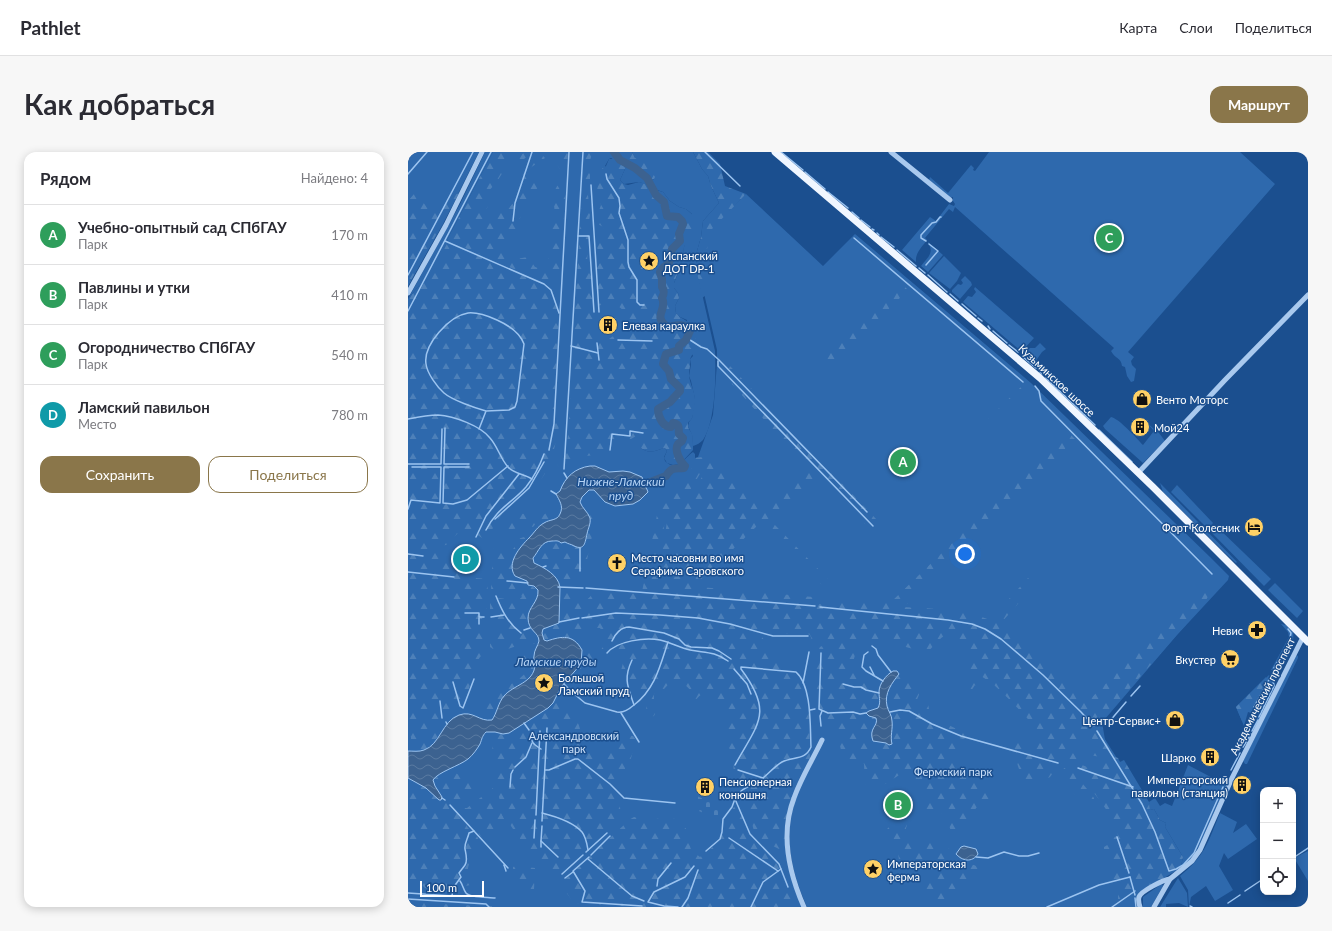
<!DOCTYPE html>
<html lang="ru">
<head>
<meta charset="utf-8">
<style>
	body { margin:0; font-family:Lato,sans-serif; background:#f7f7f7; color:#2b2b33 }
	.controls { position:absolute; right:12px; bottom:12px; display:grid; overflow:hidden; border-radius:8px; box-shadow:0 2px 10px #0003 }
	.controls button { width:36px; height:36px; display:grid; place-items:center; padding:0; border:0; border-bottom:1px solid #e1e1e2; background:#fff; color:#2b2b33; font:20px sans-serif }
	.scale { position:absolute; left:12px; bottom:10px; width:64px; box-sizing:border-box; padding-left:4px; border:2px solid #fff; border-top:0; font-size:11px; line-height:14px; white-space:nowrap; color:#fff; -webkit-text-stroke:3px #1b4f8f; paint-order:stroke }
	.you { position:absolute; left:557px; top:402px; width:14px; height:14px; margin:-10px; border:3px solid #fff; border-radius:50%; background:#1a73e8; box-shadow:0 0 0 6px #1a73e833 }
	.badge { display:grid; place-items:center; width:26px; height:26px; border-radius:50%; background:#8a764a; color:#fff; font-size:13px; font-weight:700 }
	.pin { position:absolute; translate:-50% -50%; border:2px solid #fff; box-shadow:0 1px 4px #0006 }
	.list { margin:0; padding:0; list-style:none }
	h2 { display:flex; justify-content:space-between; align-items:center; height:52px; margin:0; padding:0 16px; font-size:17px }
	h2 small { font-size:13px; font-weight:400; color:#7c7c81 }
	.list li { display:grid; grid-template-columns:26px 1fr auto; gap:12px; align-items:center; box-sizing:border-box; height:60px; padding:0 16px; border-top:1px solid #e1e1e2 }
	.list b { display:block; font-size:15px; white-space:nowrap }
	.list p { margin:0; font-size:13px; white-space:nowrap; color:#7c7c81 }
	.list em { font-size:13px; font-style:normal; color:#7c7c81 }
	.actions { display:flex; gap:8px; padding:12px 16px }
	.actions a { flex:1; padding:9px 0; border:1px solid #8a764a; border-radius:12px; text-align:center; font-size:14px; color:#8a764a }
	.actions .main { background:#8a764a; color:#fff }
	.icon { flex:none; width:22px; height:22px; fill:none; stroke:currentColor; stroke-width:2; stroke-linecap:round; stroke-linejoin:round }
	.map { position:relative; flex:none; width:900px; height:755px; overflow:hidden; border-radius:12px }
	header { display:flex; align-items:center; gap:24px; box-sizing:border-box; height:56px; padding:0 20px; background:#fff; border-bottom:1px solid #e1e1e2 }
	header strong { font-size:19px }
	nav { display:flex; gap:22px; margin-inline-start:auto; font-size:14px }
	.intro { display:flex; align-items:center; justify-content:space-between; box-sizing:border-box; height:96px; padding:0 24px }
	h1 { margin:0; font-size:28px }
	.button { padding:10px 18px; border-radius:12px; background:#8a764a; color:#fff; font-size:14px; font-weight:700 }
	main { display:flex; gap:24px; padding:0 24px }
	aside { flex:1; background:#fff; border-radius:12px; box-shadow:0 2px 10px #0003 }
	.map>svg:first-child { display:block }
	.green { fill:#2e69ad }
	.forest { fill:url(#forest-firs); fill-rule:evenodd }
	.cemetery { fill:url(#cemetery-stones) }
	.water { fill:url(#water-waves); stroke:#9cc4f0 }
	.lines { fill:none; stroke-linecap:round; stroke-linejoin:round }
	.stream { stroke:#9cc4f0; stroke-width:1.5 }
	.river { stroke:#3c6290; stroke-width:8 }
	.minor { stroke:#a9c9ee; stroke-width:5 }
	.major { stroke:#f0f6ff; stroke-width:7 }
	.labels { text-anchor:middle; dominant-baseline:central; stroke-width:3; stroke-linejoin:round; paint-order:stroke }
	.poi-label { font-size:11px; fill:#fff; stroke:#1b4f8f; text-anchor:start }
	.street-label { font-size:11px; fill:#fff; stroke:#1b4f8f }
	.park-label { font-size:11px; fill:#cfe3fa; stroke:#1b4f8f }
	.water-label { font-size:12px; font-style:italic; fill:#b5d3f5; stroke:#1b4f8f }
</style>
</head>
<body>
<header>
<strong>Pathlet</strong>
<nav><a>Карта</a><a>Слои</a><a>Поделиться</a></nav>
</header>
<div class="intro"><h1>Как добраться</h1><a class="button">Маршрут</a></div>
<main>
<aside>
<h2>Рядом<small>Найдено: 4</small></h2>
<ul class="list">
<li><span class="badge" style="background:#2e9e5b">A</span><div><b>Учебно-опытный сад СПбГАУ</b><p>Парк</p></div><em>170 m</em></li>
<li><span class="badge" style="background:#2e9e5b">B</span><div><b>Павлины и утки</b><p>Парк</p></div><em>410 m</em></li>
<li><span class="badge" style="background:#2e9e5b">C</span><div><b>Огородничество СПбГАУ</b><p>Парк</p></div><em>540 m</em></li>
<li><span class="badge" style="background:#0f9aa8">D</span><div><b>Ламский павильон</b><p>Место</p></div><em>780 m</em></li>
</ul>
<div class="actions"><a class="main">Сохранить</a><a>Поделиться</a></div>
</aside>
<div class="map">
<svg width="900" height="755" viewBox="0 0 900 755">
	<defs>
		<pattern id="forest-firs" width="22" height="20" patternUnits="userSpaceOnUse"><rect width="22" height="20" fill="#2e69ad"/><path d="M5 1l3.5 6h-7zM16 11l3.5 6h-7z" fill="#4d80b9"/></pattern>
		<pattern id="cemetery-stones" width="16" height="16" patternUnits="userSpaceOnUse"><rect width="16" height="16" fill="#2e69ad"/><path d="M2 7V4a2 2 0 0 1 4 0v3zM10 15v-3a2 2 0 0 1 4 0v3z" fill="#4d80b9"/></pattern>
		<pattern id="water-waves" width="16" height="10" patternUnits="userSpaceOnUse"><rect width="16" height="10" fill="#3c6290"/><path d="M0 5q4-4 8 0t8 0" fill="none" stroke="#597aa1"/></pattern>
	</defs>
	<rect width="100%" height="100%" fill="#1b4f8f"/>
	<g class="green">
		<polygon points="0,0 71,0 35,72 0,134"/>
		<path d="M77 0H85L39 88 40 89 86 0H205C213 16 234 18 243 34L231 30 216 32 212 28 217 17V15L203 6 201 7 197 14C200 21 207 33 215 35L241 61 250 78 249 97 246 100 242 110 232 126 235 158 239 166 241 173 249 183 250 187 246 194 247 198C233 219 244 225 241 246 240 252 235 258 234 262 233 274 233 284 233 296 242 303 248 298 257 296L259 299 256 305 257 309C269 321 276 306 285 300L287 302V306L290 305 305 263 309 211V198L292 124V101L302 77 338 42 415 114 447 82 623 231 802 405 821 424 820 428 769 483 697 567 688 573 736 649 769 718 773 714 775 705 757 675 758 671 752 668 746 657 742 658 741 650 747 646 752 654 757 651 764 654 780 613 818 633 791 694 783 707 769 718 730 741 727 755H399C384 721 375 686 387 649 392 632 403 615 411 599L407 597C400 612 391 628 385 644 370 681 379 721 394 755H0V167L20 127 9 136 0 147 52 52Z"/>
		<path d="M224 0H285L294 17 300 24 303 34 311 51 295 69 293 85 289 99 288 115 307 199C308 222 308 269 295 288 292 291 289 293 285 294L284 283 280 274 281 270 284 266 287 247 283 229 281 224 283 212 282 207 285 204 280 194 279 168 272 165 268 161 267 154 271 146 270 141 266 136V131L273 114 275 103 276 95 284 62 278 57 271 55 262 49 255 40 246 37 243 29 246 27 227 6Z"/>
		<path d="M581 0H832L867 32 720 200 726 205 723 209 724 213 728 217 726 229 723 230 719 224 717 215 714 214C713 205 707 207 703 199L706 196 547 55 545 60 541 57 517 86 519 88C514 95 507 101 508 110L494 98 522 65 528 69 541 52 546 54 547 52 545 49V45L542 46 521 28 522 25 540 41 563 13 566 16 565 18 567 19Z"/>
		<path d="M520 90 535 103 520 120 513 114C519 106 527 101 520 91Z"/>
		<polygon points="536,104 553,121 549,129 542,137 521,121"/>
		<polygon points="557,124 563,130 564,133 552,147 544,140 544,138 550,132 553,133 555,131 553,128"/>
		<polygon points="567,135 626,186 615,198 613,199 555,150 560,144 564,145 568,140 566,137"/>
		<polygon points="632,191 638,197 634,200 627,210 617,201 620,196 627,196"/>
		<path d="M703 265C712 267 727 285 735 293L746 279 739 271 751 281 757 289 735 311 697 277 695 274Z"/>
		<polygon points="752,331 829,410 828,411 818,402 755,340"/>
		<polygon points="769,333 805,371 800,377 763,340"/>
		<polygon points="807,373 863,427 856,434 801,378"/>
		<polygon points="867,431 895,459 889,466 860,438"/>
		<path d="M873 472 878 473 885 480C887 490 880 510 872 516 869 518 866 518 863 518L881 485 880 480Z"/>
		<polygon points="888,503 890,504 890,506 839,612 837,612 835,609"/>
		<polygon points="861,523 867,530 867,534 845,580 843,579 851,562 845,559 843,561 840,560 836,574 828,555"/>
		<path d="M812 661 829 670 825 681 838 672 849 687 820 707 816 701 811 714 825 738 807 749 798 734 783 745 781 755 780 738 772 724C797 704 800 690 812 661Z"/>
		<polygon points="900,699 900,729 886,706"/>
		<polygon points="770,726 779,741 780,755 771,751 758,752 758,755 752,755"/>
		<polygon points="754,732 755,734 743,755 735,755 735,745 752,733"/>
	</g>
	<g class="forest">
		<path d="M85 0H101L102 3 110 5 117 0H123C115 9 115 9 104 8L102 9 88 31 76 44 74 52 75 53H80L76 66 80 69 87 62 92 61 101 56 118 35 116 31V24L113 17 116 11 123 6 129 7 135 4 137 6 122 16C123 23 133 23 134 33L123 41 116 51 111 70 106 82 98 93V96L104 105 108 107 120 105 127 115 132 116 140 112V101L147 89 148 85 145 82 137 79 147 66C147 54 142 40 152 31L157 30 158 32 153 122 149 127 136 130 39 88Z"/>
		<path d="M147 0H160L159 20H155C149 16 148 7 147 0Z"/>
		<path d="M176 0H185L182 8V29L180 43 182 63 179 81 183 90C182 101 175 105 183 117L188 116C197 109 189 98 187 89L196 77 195 75 187 70 193 53 189 40 190 30 188 21 198 14 201 7H206L217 15V17L212 28 216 32 220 33 231 30 238 32 248 38 255 40 262 49 271 55 278 57 286 64V75L276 95 275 107 266 131V136L270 141 271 146 267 154 268 161 272 165 282 171 285 174 288 188 284 193 281 194 286 199 282 207C283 213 281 217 281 222 281 231 288 241 287 250 287 253 285 264 284 266 283 269 279 269 280 274 280 277 283 279 284 282 285 287 285 293 285 298L272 312 265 313 259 311 256 306 259 299 257 296C248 298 242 303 233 296V284H228L223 287H206L203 293 197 297 186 303 171 305 155 314 151 315 149 312 159 290 160 284ZM197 152C204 154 212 152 216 160L213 166 216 174 215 177 194 192C187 188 187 167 185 158L189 154Z"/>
		<path d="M208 0H224L227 6C235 7 243 18 247 25L246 27 243 29 231 18 212 7Z"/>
		<polygon points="285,0 300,0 312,12 317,34 338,42 304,77 296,109 295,125 298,143 294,146 288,115 289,99 293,85 295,69 311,51 303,34 300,24 294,17"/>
		<path d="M10 41C15 49 17 57 28 59 40 54 42 43 51 41L0 134V49L6 42Z"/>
		<path d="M40 90 133 130 143 139 151 162 146 260V263L152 268C150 281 143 319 132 328 129 330 125 331 122 334 106 350 84 366 81 389 72 387 68 379 60 378L49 382 38 393 31 394V397H29V398L17 399 0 396V147L9 136 21 126Z"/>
		<polygon points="495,133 500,138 419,218 412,210 491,135"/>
		<path d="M320 212 469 368 461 376 408 324 362 368 421 428 415 434 296 315 275 350 258 362 248 426 289 432 292 435 405 445 408 452 430 453 431 451 435 450 482 451 652 287 658 278 667 287 496 455C525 457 555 457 582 468L620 426 627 433 591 473 677 551 679 550 788 443 799 436 802 438 801 443 795 453 695 567 694 570 697 588 705 603 707 605 710 606 712 610 716 608 741 650 742 658 746 657 752 668 758 671 757 675 775 705 773 714 769 718 718 749 714 750 710 748V740L706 735 704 717 696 705V695L701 692 697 681 700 680 706 685 710 684C709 660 655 606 638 587 621 568 604 549 585 532 577 526 568 521 559 517 559 512 562 505 562 500 560 489 546 483 536 484 529 488 525 496 518 501 492 492 465 486 438 487 429 487 411 493 404 488L402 483 398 481 369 482 353 480 354 485 368 506 372 517 378 520 387 521 391 524 394 530 401 560 402 608 385 644 378 699 371 697 359 691 350 684 346 679 338 649 326 634 325 601 321 596 319 585 316 579 322 572 318 560 310 557 307 552 303 551 301 542C293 539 291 546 285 550L281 549 279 546 282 538C279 533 269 527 264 530 261 531 258 535 256 537L250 536C240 545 252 554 246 564L242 565 239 561 237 546 223 539 219 527 211 526 215 511 212 503C192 494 190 517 178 522 176 522 173 522 171 522L168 519C180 503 173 484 152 485 148 486 143 488 140 489L136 488 134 481 136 476 150 472 152 460V438C163 438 168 436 173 447 181 451 182 442 188 439L231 442 234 440 250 358 272 338 281 323 287 306 302 304 355 360 401 317 313 220ZM185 476H192L197 483 198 490 193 498 185 502 180 499 176 485 179 481ZM678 583 682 584 687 590 686 595 680 599 681 603 693 605 696 603 697 605C692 609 694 614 687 618L674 613 664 599Z"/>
		<polygon points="615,233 617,235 546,306 543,303"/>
		<polygon points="297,318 350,373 291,430 250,425 260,364 278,352 288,338"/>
		<path d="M141 360 150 365 145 368 135 371 134 368 129 370 125 375 120 373C112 375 102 380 94 375 101 366 106 361 118 362 120 363 121 365 123 366 130 371 135 361 141 360Z"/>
		<path d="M185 362 188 365 175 427 172 430 152 434C148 422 136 417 126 411L125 406C135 393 133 388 151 389L153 391 157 390 172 396C180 390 180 376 182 366L181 364Z"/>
		<path d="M116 385 118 388C110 397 99 412 107 424L119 429 120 432 130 438 128 449 123 456V477L129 482 130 491C125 493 118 492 112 493 100 496 93 503 82 495V492L87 488 90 481 99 476 98 473 89 472 82 467V451C90 442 99 448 108 450L114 445C110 439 106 439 99 439 93 438 90 435 83 438L85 400 88 387H92L94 390 91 396 92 400 93 401C105 397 105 401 110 387Z"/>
		<polygon points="0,399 18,401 41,400 45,402 48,402 49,404 54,404 53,425 80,427 77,500 72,505 63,519 62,533 57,548 52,554 42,560 37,564 32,576 30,584 25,592 16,598 0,599 0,592 3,588 3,585 0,584"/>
		<path d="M447 489 450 493 451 496 447 503 444 514 452 519 454 528 462 534 467 531 470 524 476 522 482 513H486L490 516 489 519C486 519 484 521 481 523 470 531 475 545 470 556L464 558 461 564 468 566C470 574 460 576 465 589L478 591 484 590 482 584 484 567 478 549 482 532 491 522 498 529 504 530C505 531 506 534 507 536 511 545 513 538 508 550L513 556 518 552H520L521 557 528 567 557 581 558 586 555 587 551 586C550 590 553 594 552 598 552 601 549 604 550 607 553 619 565 620 574 625L577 632 586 638V645L568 656 562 670 551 673 546 680H544C539 672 539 658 526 660 522 660 521 662 517 661L518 652 499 618 468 638 461 637 457 632 456 612 453 610 441 609 438 606 433 598 430 585 420 575 414 558 410 554 408 529V503L412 495 416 493 429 490Z"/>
		<path d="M124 499H126C125 505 128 510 127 515 123 532 105 533 96 544 90 551 90 560 85 567L78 566 70 557V550C74 547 77 547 81 545 88 542 116 525 118 520 120 515 115 510 115 505L120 500Z"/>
		<polygon points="568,525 581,533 572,537 567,533 563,539 559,541 558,537 562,528"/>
		<path d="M858 525 859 528C854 535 851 544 844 548L843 553 838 554 832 558 836 568 834 569 828 555Z"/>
		<path d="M148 550C158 552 170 566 172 577 173 581 172 586 173 590 183 604 193 608 207 594 211 591 214 586 218 583L225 584 228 588 229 591 226 595 223 606 214 622 208 634 209 642 212 655 213 666 148 726C133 710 115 693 103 674 87 648 85 615 84 584V582L87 580C90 581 93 582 97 582 104 581 131 562 138 557 142 555 144 551 148 550Z"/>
		<path d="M613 587 627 596H629L631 591 636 589 655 609 651 614 647 616C646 618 644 623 642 625 639 627 635 625 632 626 626 627 623 630 616 628 612 622 603 596 606 590Z"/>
		<path d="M658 615H660C669 625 678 635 686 646V648C680 649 669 647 666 642 665 638 666 634 666 631L659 632 654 629 651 624 654 618Z"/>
		<path d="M42 618 53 624 55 629 64 624 68 628 67 637 52 649V653L55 656H59L85 636 90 654 98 671 88 680 87 689 80 692 68 679 64 669 60 667 58 669C57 679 70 680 71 689 73 700 60 707 60 718 60 724 65 727 62 733L58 734 52 732 44 738H32L17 736 12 731 9 730 0 732V626L18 636 31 648V639L26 632 25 628 28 624Z"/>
		<polygon points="327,654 330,655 331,658 342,683 367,708 372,716 378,731 387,739 390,746 387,750 381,751 380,755 231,755 166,751 152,732 216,673 219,669 226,665 244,668 262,664 274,672 279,678 283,698 292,705 306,694 312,687 316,666"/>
		<path d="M497 669 499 673 497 679C506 692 513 685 524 689 529 691 533 694 539 695 545 699 546 707 551 710 557 713 565 711 570 715V720L567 723 553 734 542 748 537 751C530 752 517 747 516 739 514 731 525 728 518 717L512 716 498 722 493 718C490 708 491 695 485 686 483 682 480 682 477 679L486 670Z"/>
		<polygon points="108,714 127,716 126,737 117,742 105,718 105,715"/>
		<path d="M0 750C28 751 55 754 83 754L87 755H0Z"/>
	</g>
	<polygon class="cemetery" points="289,644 308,653 309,650 314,652 309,667 291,659 294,654 286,650"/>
	<g class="water">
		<path d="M182 314H187L201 320 215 319 222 320 234 325 240 340 232 348 225 352 207 354 197 350 186 338H181L174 345 172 350C174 356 180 360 182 366 183 372 180 376 179 382 177 390 177 399 166 394 163 392 160 392 157 390L153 391C150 388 148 389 144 389 133 389 131 399 125 406L126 411C137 416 150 423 152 435L151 471 135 477 134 481 136 488 139 489C154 484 165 482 174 498L173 512 153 535 145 551 140 556 101 581 95 582 87 580H78C74 584 74 587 72 592 69 597 65 603 60 607 51 614 30 620 25 628L27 634 34 645 33 648H31L18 636 0 626V599C5 599 11 600 16 598 32 593 34 569 51 563 65 558 71 570 84 568 89 561 90 551 96 544 105 533 126 531 127 513 127 509 125 507 126 504 126 498 130 494 131 489 131 480 120 479 120 466 120 455 131 450 130 438L126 434 120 433 119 429 107 424C98 411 112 395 121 386 126 381 130 374 136 371 142 367 149 369 152 362 156 354 151 348 148 342L152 339C157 325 167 316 182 314Z"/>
		<path d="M485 519H489L491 522C484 531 476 541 479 554 480 559 484 563 484 569 485 577 482 584 484 592L481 593 478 591 465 589C460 576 471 574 468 566L461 564 458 561 461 559 470 556C473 550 471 547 471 540 471 532 478 523 485 519Z"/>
		<path d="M556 694 568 697 570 702C564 711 554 709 548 702L553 695Z"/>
	</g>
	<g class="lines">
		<g class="stream">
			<polyline points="297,0 332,34"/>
			<polyline points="373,0 395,18"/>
			<polyline points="397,20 417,37"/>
			<polyline points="0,22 19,0"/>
			<polyline points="198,22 199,27 211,46 212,54 211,61 220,88 220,110 221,115 229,128 229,150 232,153 236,153"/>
			<polyline points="183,33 191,160"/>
			<polyline points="420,40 440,56"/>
			<polyline points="444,60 451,66"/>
			<polyline points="453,68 462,75"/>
			<polyline points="105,69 107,51 124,0"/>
			<polyline points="464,77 466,78"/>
			<polyline points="469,81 471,83"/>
			<polyline points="170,84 181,84 186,160"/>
			<polyline points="473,85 486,95"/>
			<polyline points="446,86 615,230"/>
			<polyline points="37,89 136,132 143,138 151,161"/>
			<polyline points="518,89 513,86 513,83 524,71 528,70 532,65 533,65"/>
			<polyline points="489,98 508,114"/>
			<polyline points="518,113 530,99 521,92"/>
			<polyline points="511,116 517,121"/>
			<polyline points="0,123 65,0"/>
			<polyline points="520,123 539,140"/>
			<polyline points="542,142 550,149"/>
			<polyline points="554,152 568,164"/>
			<polyline points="0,159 83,0"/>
			<polyline points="570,166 574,169"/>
			<polyline points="580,174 582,177"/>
			<polyline points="585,179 599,191"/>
			<polyline points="279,186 293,195 299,197 311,208 459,360"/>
			<polyline points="210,188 244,189"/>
			<polyline points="189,191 191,208"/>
			<polyline points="601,193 610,200"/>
			<polyline points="163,194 190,201"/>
			<polyline points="615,205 628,216"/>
			<polyline points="310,209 310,214 465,374"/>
			<polyline points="632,220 634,222"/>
			<polyline points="638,226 687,273"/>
			<polyline points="627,234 631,239 633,249 804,422"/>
			<path d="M0 267C10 265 20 263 30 263 46 264 73 274 82 286 90 295 92 306 100 315 106 322 117 322 124 327"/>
			<polyline points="37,276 36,312 61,312"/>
			<path d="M71 277 78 259C67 256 44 248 36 241 29 235 19 221 18 212 15 193 41 164 60 161 70 160 80 164 89 168 100 173 112 181 116 192L109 249 107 255 101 258 78 259"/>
			<polyline points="691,278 724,310"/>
			<polyline points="141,298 146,272 161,0"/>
			<polyline points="202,298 204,282 222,284 222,279 235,281"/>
			<polyline points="0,312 33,312 34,277"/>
			<polyline points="61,315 36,315 35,351 45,352 59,348 100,314"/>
			<polyline points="156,317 175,0"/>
			<polyline points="156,321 159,326"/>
			<polyline points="143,339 148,342"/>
			<polyline points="0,357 3,348 32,351 33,315 4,315"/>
			<polyline points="87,367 121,336 136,310"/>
			<path d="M78 378C89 356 103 352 118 335 126 325 132 313 136 302"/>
			<polyline points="68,385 78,364 111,322"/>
			<polyline points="172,396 172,419"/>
			<polyline points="0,402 15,404"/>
			<polyline points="135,415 138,414"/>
			<polyline points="0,420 46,425"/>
			<polyline points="99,429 120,431"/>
			<polyline points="150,435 175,436"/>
			<polyline points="178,436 407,454"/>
			<path d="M88 444C94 459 100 471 113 481"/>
			<polyline points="412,455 540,468 564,472 577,477 593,487 635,523 673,560 686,574"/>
			<polyline points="57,461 71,461 71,465 76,465"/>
			<polyline points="83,465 96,463"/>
			<polyline points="174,466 208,461 252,463 290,466 322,472 365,484 400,484"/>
			<polyline points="151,470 171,466"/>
			<polyline points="71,472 71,466"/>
			<polyline points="116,478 122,476"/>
			<path d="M204 489C207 482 213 475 221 475L256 481 271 487 277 493 283 495 304 496 311 499 323 507"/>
			<polyline points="464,494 468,497 470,503 483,520"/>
			<polyline points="460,500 456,503 454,515 458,519 475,529"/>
			<path d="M199 501C209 489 237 485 252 488 262 490 272 496 282 498 297 501 306 499 320 509"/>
			<polyline points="413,501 411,557 420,561 445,560 452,562 458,561"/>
			<path d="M224 508C215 527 220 535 226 553"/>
			<polyline points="462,515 466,523"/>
			<polyline points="866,516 881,491 883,481 880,477"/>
			<polyline points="326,517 339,532 343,542"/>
			<polyline points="45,530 52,554 55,556 66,527"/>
			<polyline points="395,531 401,500"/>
			<polyline points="156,532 162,538"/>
			<polyline points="435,532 446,535 453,535 458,538 471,541"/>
			<path d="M165 541 177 551 209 560C216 561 221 557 226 553 247 537 252 514 260 490"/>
			<polyline points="723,544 732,534"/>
			<polyline points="32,549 34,566"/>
			<polyline points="846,555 862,526 865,529 866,534 851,565"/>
			<polyline points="402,558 407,557"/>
			<polyline points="482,560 492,558 501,559 524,572 553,584 650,611"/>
			<polyline points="213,561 231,590"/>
			<polyline points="38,570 39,572"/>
			<polyline points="701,570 718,550"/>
			<polyline points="116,571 121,578"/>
			<polyline points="413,574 412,564 414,559"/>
			<polyline points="689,579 734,652 747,680 761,719 768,717 775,713 786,701 815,635"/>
			<polyline points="844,579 850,568"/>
			<path d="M124 582C122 591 127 593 133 597"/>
			<polyline points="835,595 843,582"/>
			<path d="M327 613C350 571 366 561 333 517V515L388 520C404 534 402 575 403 595 397 609 385 604 374 610 367 614 361 621 355 626 348 631 340 634 333 639"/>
			<polyline points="107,615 118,605 124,591"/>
			<polyline points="670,616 725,635"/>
			<polyline points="137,618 141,618 167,607 170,607 202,632 216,646 267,651"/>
			<polyline points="330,618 355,626"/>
			<polyline points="823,618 832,601"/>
			<polyline points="102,635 103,622 105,618"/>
			<polyline points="34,646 37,648"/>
			<polyline points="327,647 342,682 371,712 380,735"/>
			<polyline points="42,653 100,716"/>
			<path d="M134 661C146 664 165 670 174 680 178 685 179 692 180 698"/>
			<polyline points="128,663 132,579"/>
			<polyline points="134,669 139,576"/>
			<polyline points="134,674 133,689 150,705"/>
			<polyline points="709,685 721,721"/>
			<polyline points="126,686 127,668"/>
			<polyline points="321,686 370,719"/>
			<polyline points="133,695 133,689"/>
			<polyline points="298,699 312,687 314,680 315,667 324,655 328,644"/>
			<polyline points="178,700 199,681"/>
			<polyline points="183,703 202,684"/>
			<polyline points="181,705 165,719 177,739 174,750 234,754"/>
			<polyline points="568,705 580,706 596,700 611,704 620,704 631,701"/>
			<polyline points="885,706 900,696"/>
			<polyline points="180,707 224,744 236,749"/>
			<polyline points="96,713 98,719"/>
			<polyline points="154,722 175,703"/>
			<polyline points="722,725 727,743"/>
			<polyline points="157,726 165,720"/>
			<path d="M52 729C55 733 55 737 58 741 62 746 81 745 87 746"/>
			<polyline points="249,734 250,727 263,711"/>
			<polyline points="837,739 855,727"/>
			<path d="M0 741 44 744 45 736 53 725 51 721C53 718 55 716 57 713 60 709 58 702 57 697 56 692 60 686 61 681L66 679"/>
			<polyline points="727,746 728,755"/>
			<polyline points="0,747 78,752 81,755"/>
			<polyline points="820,751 832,743"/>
			<polyline points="782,754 784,755"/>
			<polyline points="270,755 256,754 240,750 246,740 277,725 286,714"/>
			<polyline points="274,755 280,746 290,718"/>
			<polyline points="343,755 355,730 373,717"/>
			<polyline points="639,755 691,733 722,725"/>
			<polyline points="704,755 727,739"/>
		</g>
		<path class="river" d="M206 0 212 8 227 16 239 26 248 43 256 50 259 64 270 65 274 69 275 72 271 82 272 89 264 97 261 111 256 115 252 120 254 127V135C257 139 256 142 254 146 260 158 244 163 259 175 268 174 276 170 282 179L278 188 271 194V198L258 202 255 212 261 219 263 227 272 236V239L262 250 250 257C250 265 255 275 263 275L265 271C273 273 270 276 271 282L275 286 274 289 270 292C266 298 272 310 277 314L276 316C265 317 264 315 258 324L240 331"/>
		<g class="minor">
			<polyline points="483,0 542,48"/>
			<polyline points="0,141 38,73 74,0"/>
			<polyline points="730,321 817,228 900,143"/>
			<path d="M396 755C381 721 372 682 386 646 393 626 405 607 414 588"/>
			<path d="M732 755C731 752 730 748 731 745 733 739 755 728 762 727"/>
			<polyline points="746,755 762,727 784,709 792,698 824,626 895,485"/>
		</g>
		<polyline class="major" points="367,0 632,226 745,335 900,490"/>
	</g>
	<defs>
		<g id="sight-disc" transform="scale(1)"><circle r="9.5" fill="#ffd166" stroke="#1b4f8f"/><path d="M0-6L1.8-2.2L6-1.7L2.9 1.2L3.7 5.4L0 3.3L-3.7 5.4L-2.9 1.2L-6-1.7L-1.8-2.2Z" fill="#111"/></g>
		<g id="building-disc" transform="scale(1)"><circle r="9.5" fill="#ffd166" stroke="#1b4f8f"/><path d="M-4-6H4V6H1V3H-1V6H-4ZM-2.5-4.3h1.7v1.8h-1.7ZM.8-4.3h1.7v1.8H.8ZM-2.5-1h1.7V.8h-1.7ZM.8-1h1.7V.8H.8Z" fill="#111"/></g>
		<g id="shop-disc" transform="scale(1)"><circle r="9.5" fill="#ffd166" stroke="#1b4f8f"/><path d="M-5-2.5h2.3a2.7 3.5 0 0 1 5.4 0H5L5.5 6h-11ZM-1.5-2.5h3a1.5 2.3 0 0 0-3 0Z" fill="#111"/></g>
		<g id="hotel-disc" transform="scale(1)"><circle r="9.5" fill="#ffd166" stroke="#1b4f8f"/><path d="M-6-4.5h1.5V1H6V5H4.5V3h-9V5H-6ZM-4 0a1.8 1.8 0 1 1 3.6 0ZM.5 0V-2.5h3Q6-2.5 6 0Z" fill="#111"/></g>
		<g id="church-disc" transform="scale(1)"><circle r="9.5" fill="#ffd166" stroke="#1b4f8f"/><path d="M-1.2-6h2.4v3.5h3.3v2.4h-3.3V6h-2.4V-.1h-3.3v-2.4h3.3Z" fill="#111"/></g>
		<g id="pharmacy-disc" transform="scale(1)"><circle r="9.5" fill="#ffd166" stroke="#1b4f8f"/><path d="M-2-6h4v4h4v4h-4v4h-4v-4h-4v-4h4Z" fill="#111"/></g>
		<g id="supermarket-disc" transform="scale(1)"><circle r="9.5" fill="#ffd166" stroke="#1b4f8f"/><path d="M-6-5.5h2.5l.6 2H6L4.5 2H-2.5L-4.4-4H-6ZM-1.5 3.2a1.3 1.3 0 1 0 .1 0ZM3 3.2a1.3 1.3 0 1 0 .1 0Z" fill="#111"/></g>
	</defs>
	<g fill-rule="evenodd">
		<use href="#sight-disc" x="241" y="109"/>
		<use href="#building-disc" x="200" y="173"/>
		<use href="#shop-disc" x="734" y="247"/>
		<use href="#building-disc" x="732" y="275"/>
		<use href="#hotel-disc" x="846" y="375"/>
		<use href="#church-disc" x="209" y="411"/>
		<use href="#pharmacy-disc" x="849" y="478"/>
		<use href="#supermarket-disc" x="822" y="507"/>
		<use href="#sight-disc" x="136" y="531"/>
		<use href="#shop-disc" x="767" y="568"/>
		<use href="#building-disc" x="802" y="605"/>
		<use href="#building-disc" x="834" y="633"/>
		<use href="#building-disc" x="297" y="635"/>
		<use href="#sight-disc" x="465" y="717"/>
	</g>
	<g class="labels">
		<g class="poi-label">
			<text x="255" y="103">Испанский<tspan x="255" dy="13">ДОТ DP-1</tspan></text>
			<text x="214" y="173">Елевая караулка</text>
			<text x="748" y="247">Венто Моторс</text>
			<text x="746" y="275">Мой24</text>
			<text x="832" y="375" text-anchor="end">Форт Колесник</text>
			<text x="223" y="405">Место часовни во имя<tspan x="223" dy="13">Серафима Саровского</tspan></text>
			<text x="835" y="478" text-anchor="end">Невис</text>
			<text x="808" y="507" text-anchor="end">Вкустер</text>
			<text x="150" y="525">Большой<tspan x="150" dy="13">Ламский пруд</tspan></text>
			<text x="753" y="568" text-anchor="end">Центр-Сервис+</text>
			<text x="788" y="605" text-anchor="end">Шарко</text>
			<text x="820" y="627" text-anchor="end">Императорский<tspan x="820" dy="13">павильон (станция)</tspan></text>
			<text x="311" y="629">Пенсионерная<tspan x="311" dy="13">конюшня</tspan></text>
			<text x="479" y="711">Императорская<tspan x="479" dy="13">ферма</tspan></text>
		</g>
		<g class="street-label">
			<text transform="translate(649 228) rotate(43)">Кузьминское шоссе</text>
			<text transform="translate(854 544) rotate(-63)">Академический проспект</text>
		</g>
		<g class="park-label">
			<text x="166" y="583">Александровский<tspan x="166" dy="13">парк</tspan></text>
			<text x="545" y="619">Фермский парк</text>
		</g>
		<g class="water-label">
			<text x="213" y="329">Нижне-Ламский<tspan x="213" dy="14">пруд</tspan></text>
			<text x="148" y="509">Ламские пруды</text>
		</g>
	</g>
</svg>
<div class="controls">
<button>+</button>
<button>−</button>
<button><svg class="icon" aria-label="locate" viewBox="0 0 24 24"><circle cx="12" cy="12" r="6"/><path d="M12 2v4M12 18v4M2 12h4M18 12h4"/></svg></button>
</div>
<div class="scale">100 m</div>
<div class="you"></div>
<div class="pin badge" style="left:495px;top:310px;background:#2e9e5b">A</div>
<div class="pin badge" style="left:490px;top:653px;background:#2e9e5b">B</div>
<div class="pin badge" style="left:701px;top:86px;background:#2e9e5b">C</div>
<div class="pin badge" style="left:58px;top:407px;background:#0f9aa8">D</div>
</div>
</main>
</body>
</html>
